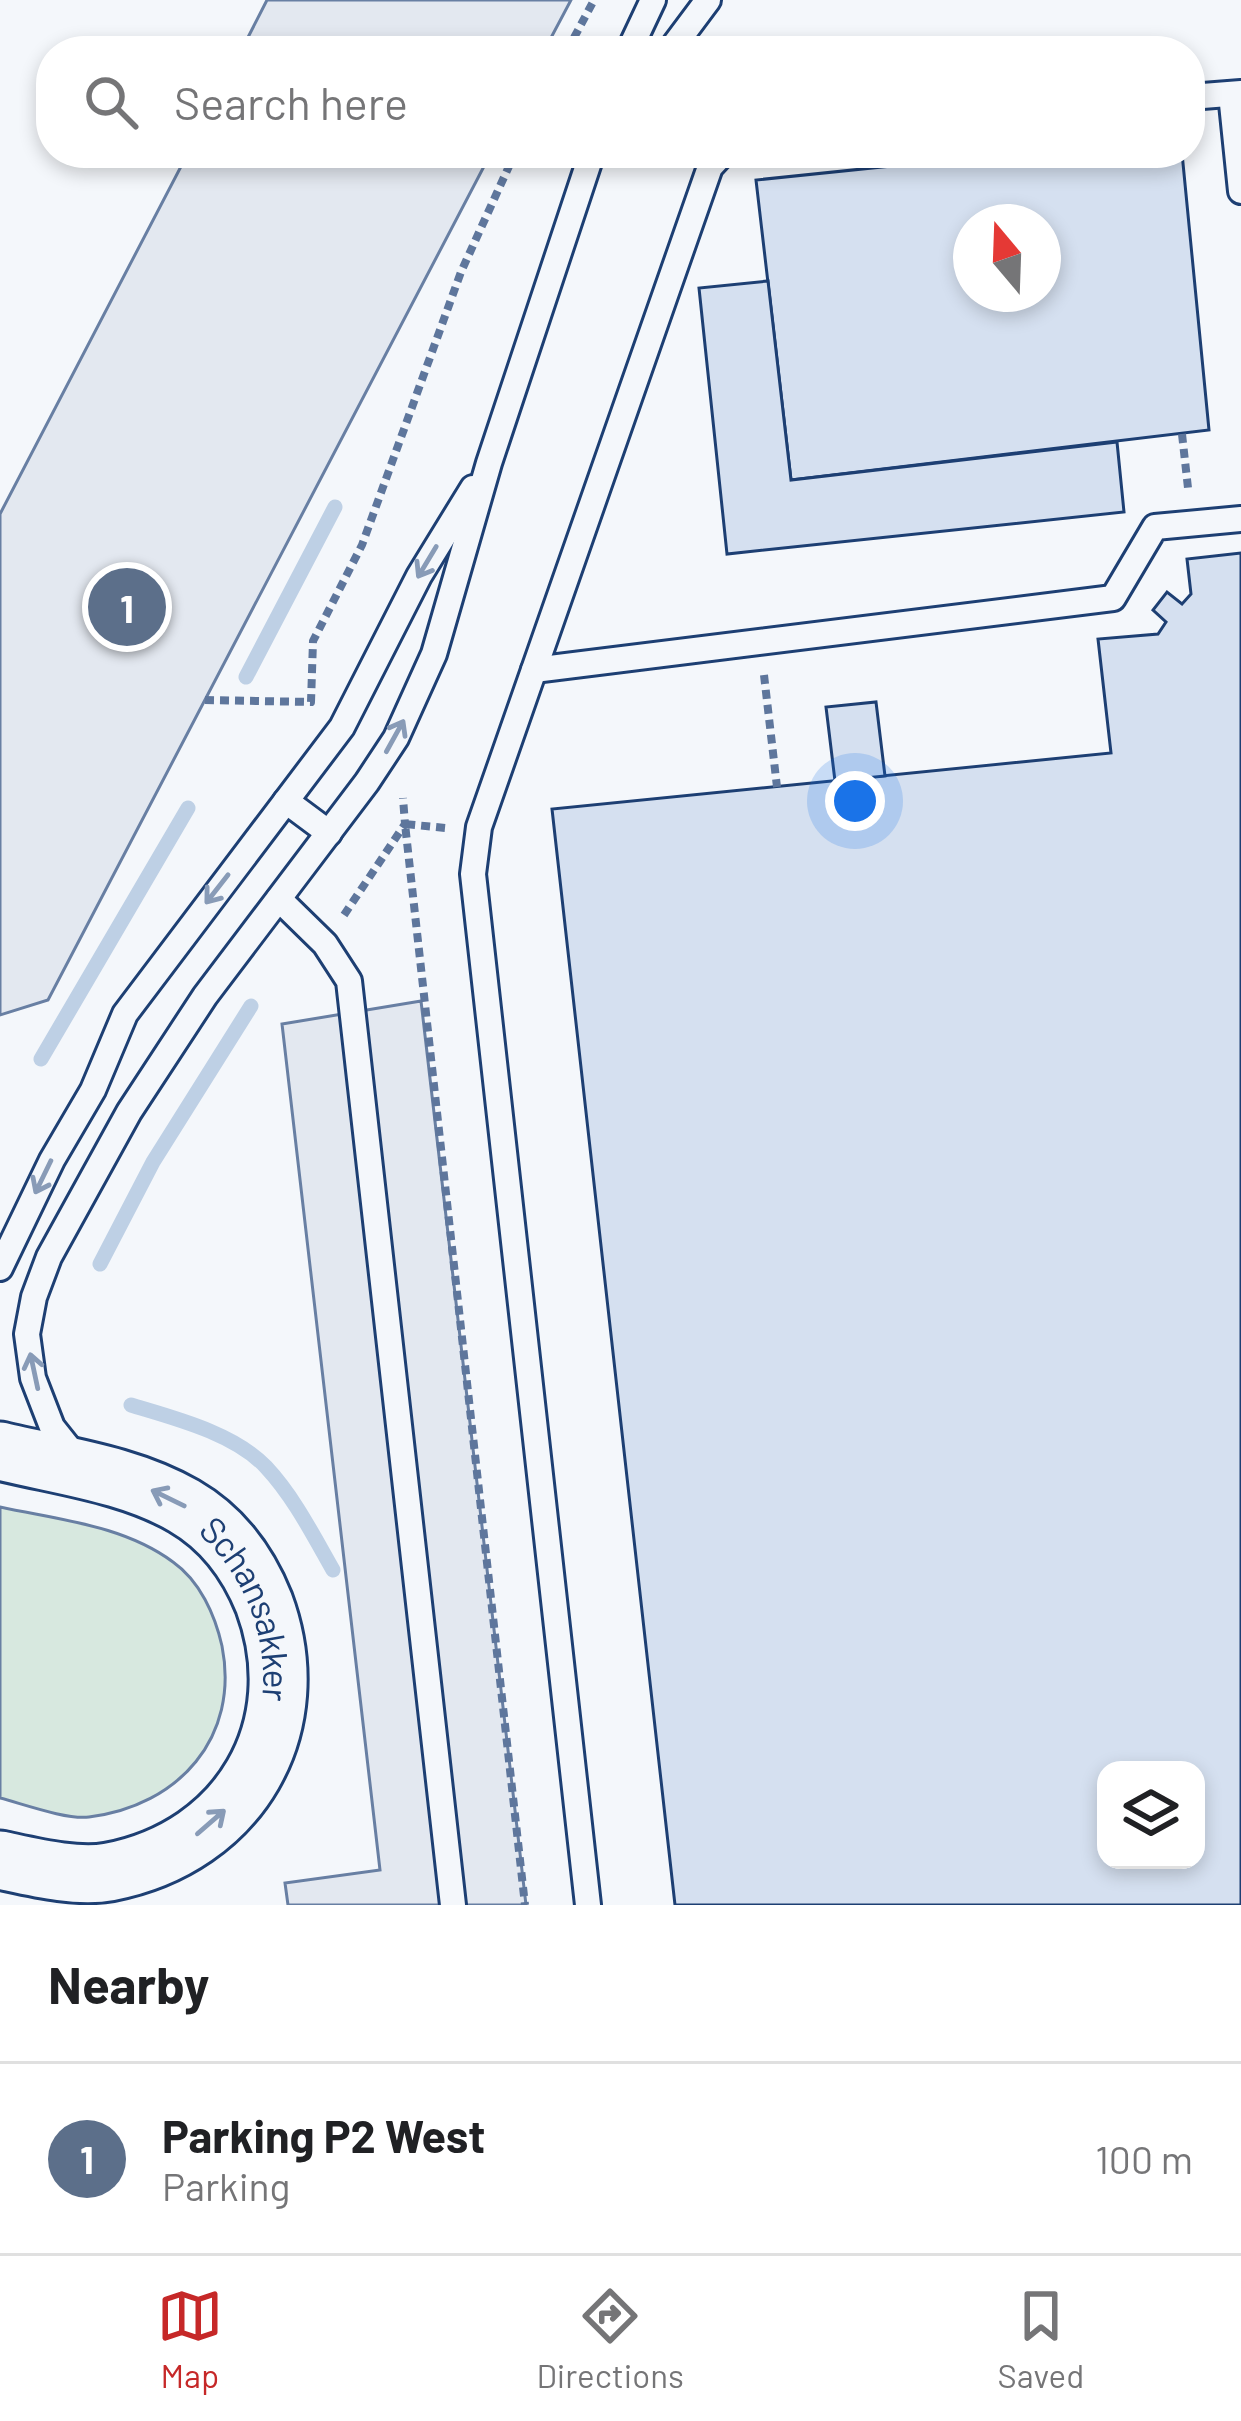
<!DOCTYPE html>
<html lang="en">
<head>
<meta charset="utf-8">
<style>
	body { margin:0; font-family:Barlow,sans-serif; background:#f2f2f2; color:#202124 }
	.controls { position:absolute; right:36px; bottom:36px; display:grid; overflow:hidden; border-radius:24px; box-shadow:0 6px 18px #0003 }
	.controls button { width:108px; height:108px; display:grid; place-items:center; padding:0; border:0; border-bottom:3px solid #e0e0e0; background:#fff; color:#202124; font:60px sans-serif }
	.compass { position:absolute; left:953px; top:204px; width:108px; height:108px; border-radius:50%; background:#fff; box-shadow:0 6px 18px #0003; rotate:341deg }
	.you { position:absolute; left:855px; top:801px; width:42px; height:42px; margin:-30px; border:9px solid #fff; border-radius:50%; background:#1a73e8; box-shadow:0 0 0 18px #1a73e833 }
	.badge { display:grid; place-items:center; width:78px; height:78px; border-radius:50%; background:#c62828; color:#fff; font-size:39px; font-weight:700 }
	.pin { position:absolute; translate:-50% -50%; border:6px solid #fff; box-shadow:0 3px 12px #0006 }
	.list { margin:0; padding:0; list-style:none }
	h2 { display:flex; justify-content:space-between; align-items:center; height:156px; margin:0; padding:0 48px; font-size:51px }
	h2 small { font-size:39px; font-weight:400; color:#757577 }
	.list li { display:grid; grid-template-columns:78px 1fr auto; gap:36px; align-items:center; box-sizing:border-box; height:192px; padding:0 48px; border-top:3px solid #e0e0e0 }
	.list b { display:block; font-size:45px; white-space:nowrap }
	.list p { margin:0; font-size:39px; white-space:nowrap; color:#757577 }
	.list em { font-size:39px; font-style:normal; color:#757577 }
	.icon { flex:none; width:66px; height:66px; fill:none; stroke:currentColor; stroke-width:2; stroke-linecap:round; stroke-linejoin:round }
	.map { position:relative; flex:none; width:1241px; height:1905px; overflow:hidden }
	.search { position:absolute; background:#fff; box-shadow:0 6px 18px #0003; left:36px; right:36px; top:36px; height:132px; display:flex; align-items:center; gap:30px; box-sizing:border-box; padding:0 42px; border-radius:48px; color:#757577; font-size:45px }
	.sheet { height:348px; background:#fff }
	nav { display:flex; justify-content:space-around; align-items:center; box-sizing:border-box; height:168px; border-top:3px solid #e0e0e0; background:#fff; font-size:33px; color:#757577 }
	nav a { display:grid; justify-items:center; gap:6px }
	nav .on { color:#c62828 }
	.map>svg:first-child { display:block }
	.green { fill:#d7e8df; stroke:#687fa3; stroke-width:3 }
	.parking { fill:#e3e8f0; stroke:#687fa3; stroke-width:3 }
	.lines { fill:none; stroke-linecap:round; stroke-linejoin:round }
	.stream { stroke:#bed0e5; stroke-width:15 }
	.building { fill:#d5e0f0; stroke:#1d3f73; stroke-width:3; fill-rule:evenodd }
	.service-casing { stroke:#1d3f73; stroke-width:30 }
	.tertiary-casing { stroke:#1d3f73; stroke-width:63 }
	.path { stroke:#5e769c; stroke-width:8; stroke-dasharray:9 6; stroke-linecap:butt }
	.service { stroke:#f4f7fb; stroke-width:24 }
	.tertiary { stroke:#f4f7fb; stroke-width:57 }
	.oneway { stroke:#889bb7 }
	.labels { text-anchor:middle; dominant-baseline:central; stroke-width:9; stroke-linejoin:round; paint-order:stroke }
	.street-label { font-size:36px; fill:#1d3f73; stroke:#f4f7fb }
</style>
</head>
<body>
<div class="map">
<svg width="1241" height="1905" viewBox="0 0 1241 1905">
	<rect width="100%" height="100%" fill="#f4f7fb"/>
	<path class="green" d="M0 1507C59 1520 123 1525 173 1562 200 1581 215 1615 222 1646 240 1737 179 1806 89 1817 67 1820 23 1804 0 1798Z"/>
	<g class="parking">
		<polygon points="267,0 571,0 544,51 241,51"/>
		<polygon points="188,153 491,153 48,1000 0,1015 0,514"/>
		<polygon points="421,1001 526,1905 288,1905 285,1883 380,1870 282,1024"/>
	</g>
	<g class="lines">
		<g class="stream">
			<polyline points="246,677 335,507"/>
			<polyline points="41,1059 188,808"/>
			<polyline points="100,1264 153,1162 251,1006"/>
			<path d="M131 1405C174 1418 234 1433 266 1467 294 1497 313 1535 333 1570"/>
		</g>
	</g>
	<g class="building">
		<path d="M1017 153H1182L1209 430 791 480 756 180ZM971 222H1043V294H971Z"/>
		<polygon points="768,281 791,480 1117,442 1124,512 727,554 699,288"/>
		<path d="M1241 553V1905H675L552 809 1111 753 1098 639 1158 634 1166 622 1153 610 1167 592 1182 604 1191 594 1187 559ZM1106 1770H1196V1860H1106Z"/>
		<polygon points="876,702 885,776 835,781 826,707"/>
	</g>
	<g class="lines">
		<g class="service-casing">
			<g id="service">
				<polyline points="629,51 653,0"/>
				<polyline points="670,51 708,0"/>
				<polyline points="1231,94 1241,191"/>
				<polyline points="1190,97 1241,93"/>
				<polyline points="534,670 1113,598 1155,527 1241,519"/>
				<polyline points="286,801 329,833"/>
				<polyline points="279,899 325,944 349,981 453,1905"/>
				<polyline points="0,1268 52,1160 93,1090 125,1014 342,727 419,576 473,488"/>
				<polyline points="79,1461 52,1427 33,1378 27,1334 34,1297 49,1257 129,1112 205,996 367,782 396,738 434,654 489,463 592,153"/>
				<polyline points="588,1905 473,874 479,827 710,167 723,153"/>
			</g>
		</g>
		<g class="tertiary-casing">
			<g id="tertiary">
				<path id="s1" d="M0 1451C61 1466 129 1474 184 1506 222 1528 248 1563 264 1603 310 1727 240 1847 109 1872 76 1878 33 1867 0 1860"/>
			</g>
		</g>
		<g class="path">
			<polyline points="567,51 594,0"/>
			<polyline points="1182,434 1188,488"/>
			<polyline points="764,675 777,787"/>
			<polyline points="205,700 311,702 313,641 362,545 461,272 515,153"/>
			<polyline points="445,828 405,824 525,1905"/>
			<polyline points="344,915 405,824 403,798"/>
		</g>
		<use href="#service" class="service"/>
		<use href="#tertiary" class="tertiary"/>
	</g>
	<defs><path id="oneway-shaft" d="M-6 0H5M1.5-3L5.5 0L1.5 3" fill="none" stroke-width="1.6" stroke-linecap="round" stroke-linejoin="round" transform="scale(3)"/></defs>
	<g class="oneway">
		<use href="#oneway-shaft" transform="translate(427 562) rotate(121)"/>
		<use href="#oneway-shaft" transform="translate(395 736) rotate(-61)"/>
		<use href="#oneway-shaft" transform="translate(217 889) rotate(128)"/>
		<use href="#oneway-shaft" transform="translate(43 1177) rotate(116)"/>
		<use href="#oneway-shaft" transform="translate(34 1371) rotate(-102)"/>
		<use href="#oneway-shaft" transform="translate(168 1498) rotate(-154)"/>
		<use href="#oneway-shaft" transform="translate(211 1822) rotate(-41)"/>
	</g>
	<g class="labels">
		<g class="street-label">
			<text stroke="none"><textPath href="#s1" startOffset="321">Schansakker</textPath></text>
		</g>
	</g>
</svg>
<div class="controls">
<button><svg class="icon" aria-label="layers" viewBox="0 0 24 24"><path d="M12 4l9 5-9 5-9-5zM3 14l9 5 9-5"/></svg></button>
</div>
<svg class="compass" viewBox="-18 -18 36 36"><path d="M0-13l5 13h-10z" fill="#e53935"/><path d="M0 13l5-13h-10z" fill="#757577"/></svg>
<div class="you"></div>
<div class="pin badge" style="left:127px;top:607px;background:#5c6f8a">1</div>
<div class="search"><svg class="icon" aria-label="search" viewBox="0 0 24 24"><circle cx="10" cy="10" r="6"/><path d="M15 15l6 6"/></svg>Search here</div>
</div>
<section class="sheet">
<h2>Nearby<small></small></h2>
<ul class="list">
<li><span class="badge" style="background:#5c6f8a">1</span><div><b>Parking P2 West</b><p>Parking</p></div><em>100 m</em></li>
</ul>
</section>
<nav>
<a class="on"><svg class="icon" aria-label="map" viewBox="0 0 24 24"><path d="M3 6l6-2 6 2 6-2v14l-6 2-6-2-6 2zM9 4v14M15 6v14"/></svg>Map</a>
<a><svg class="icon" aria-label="directions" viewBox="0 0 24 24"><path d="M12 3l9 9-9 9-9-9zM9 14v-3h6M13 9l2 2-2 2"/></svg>Directions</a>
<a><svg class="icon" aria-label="saved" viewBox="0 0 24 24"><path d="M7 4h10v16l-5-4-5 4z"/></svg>Saved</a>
</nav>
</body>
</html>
